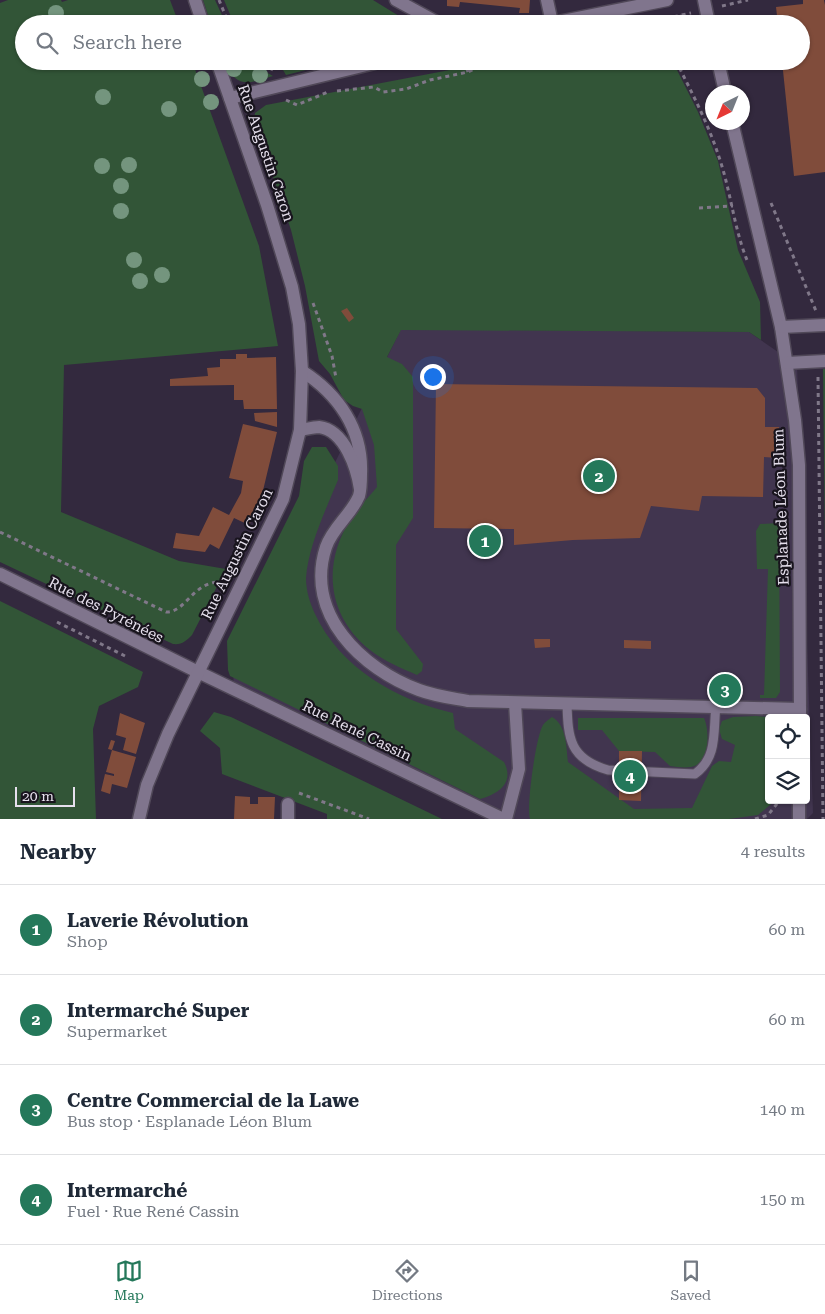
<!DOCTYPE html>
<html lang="en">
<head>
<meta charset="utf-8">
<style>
	body { margin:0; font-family:"Roboto Serif",serif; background:#f6f6f7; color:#1f2937 }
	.controls { position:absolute; right:15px; bottom:15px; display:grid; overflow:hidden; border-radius:5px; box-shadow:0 1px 4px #0004 }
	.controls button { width:45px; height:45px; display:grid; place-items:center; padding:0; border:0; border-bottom:1px solid #e0e1e3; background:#fff; color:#1f2937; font:25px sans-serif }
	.compass { position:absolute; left:705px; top:85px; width:45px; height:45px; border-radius:50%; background:#fff; box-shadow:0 1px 4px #0004; rotate:223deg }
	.scale { position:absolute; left:15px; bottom:12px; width:60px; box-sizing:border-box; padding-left:5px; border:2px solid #e6e0ed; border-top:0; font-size:14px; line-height:18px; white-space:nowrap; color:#e6e0ed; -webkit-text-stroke:4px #18141d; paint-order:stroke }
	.you { position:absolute; left:432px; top:376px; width:18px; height:18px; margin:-12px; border:4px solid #fff; border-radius:50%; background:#1a73e8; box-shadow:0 0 0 8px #1a73e833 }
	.badge { display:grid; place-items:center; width:32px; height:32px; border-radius:50%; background:#24785a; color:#fff; font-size:16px; font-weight:700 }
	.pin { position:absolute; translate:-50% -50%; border:2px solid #fff; box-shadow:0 1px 5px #0006 }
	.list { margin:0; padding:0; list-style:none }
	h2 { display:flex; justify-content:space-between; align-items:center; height:65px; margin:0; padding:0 20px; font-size:21px }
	h2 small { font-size:16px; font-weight:400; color:#747a83 }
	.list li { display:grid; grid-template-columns:32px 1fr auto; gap:15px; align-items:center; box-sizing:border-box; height:90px; padding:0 20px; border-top:1px solid #e0e1e3 }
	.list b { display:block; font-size:19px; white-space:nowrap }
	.list p { margin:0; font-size:16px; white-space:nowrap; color:#747a83 }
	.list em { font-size:16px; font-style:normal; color:#747a83 }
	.icon { flex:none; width:28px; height:28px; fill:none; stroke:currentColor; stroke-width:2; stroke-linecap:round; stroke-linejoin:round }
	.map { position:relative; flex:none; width:825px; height:819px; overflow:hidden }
	.search { position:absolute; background:#fff; box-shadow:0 1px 4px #0004; left:15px; right:15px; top:15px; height:55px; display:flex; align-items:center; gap:12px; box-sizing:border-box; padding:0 18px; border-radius:28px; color:#747a83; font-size:19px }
	.sheet { height:425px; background:#fff }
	nav { display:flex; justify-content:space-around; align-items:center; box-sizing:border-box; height:70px; border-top:1px solid #e0e1e3; background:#fff; font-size:14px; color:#747a83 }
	nav a { display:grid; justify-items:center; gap:2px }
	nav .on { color:#24785a }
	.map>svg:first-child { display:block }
	.built { fill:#41354f; fill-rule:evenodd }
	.green { fill:#325537 }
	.building { fill:#804c3b }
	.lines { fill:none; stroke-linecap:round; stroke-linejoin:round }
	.lane-casing { stroke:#504858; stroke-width:11 }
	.street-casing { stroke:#504858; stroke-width:15 }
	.secondary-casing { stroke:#504858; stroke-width:15 }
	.path { stroke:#807889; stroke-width:3; stroke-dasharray:4 4; stroke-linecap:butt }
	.lane { stroke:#80758d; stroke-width:9 }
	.street { stroke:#80758d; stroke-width:12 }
	.secondary { stroke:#80758d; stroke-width:12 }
	.tree { fill:#74957e }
	.labels { text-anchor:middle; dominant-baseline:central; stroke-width:4.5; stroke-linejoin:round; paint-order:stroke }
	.street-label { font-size:15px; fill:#e6e0ed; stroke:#18141d }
</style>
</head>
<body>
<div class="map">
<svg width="825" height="819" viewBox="0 0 825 819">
	<rect width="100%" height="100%" fill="#33293e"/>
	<path class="built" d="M401 329 749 332 797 365 813 813 807 819H503L233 690 234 667ZM769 718H806V800H769Z"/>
	<g class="green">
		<path d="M8 0H61L62 2 68 0H170L179 24H24V61H192L259 246 278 346 64 365 61 512 179 561 226 569 192 635C186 641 182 645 173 644L0 562V3Z"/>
		<polygon points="203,0 215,0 226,24 211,24"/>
		<polygon points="224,0 373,0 412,24 234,24"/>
		<path d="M225 61H246L273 76C249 83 236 90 225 61Z"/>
		<polygon points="267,61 342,61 286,75 283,70"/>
		<path d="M497 61H670L674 64 698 112 718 161 738 250 760 302 761 340 749 332 401 330 387 357 402 364 413 377V518L396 545V629L423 664 422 671 417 675C401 668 384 661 370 650 326 615 322 562 352 517 359 506 369 497 377 487L374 445 362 409 353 406 344 400 330 374 319 361 305 286 291 230 254 120 255 113 266 105Z"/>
		<polygon points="823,369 825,369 825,551"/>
		<path d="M312 447H326L338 466V480C326 509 308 547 306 578 306 591 310 603 315 614 340 668 397 700 453 713L455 729 504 762C515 783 498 794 480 799L230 676 228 670 227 641 299 496 304 461Z"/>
		<polygon points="779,523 780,692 776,698 760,698 760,695 764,695 768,569 757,569 756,531 760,524"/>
		<polygon points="0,601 143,672 138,687 99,706 93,729 96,819 0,819"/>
		<polygon points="214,712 231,717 442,819 327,819 327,814 222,774 220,748 200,731"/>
		<path d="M756 716 778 718H769V800H776L758 815 729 819H530C526 807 536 736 543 725 545 722 549 719 552 717 567 726 566 746 568 762L634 809 692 808 712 766 719 761 731 762 735 745 722 739 719 729 722 721 733 717Z"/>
		<path d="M578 718H704C710 731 710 764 691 767 684 768 677 767 670 766L655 752 619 751 602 730H578Z"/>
	</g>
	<g class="building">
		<polygon points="447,0 530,0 529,13 519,13 520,8 460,2 459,7 447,6"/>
		<polygon points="803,0 824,0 825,5 825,172 794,176 782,61 801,61 801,24 778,24 776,7 803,4"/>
		<polygon points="347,308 354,318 349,322 341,311"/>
		<polygon points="236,354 247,354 247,358 276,357 277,409 244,409 243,400 234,400 234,385 170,386 170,379 208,376 207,368 220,367 220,359 236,359"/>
		<polygon points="436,384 757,388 765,398 765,427 779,427 778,458 764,457 763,497 702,496 699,511 651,506 640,538 573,540 514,545 514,529 434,528"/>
		<polygon points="277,412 277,427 255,421 254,413"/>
		<polygon points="243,424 277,432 260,503 249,525 234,518 219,549 210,544 205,552 173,548 176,533 199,536 213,507 229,515 241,493 243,481 229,478"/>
		<polygon points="534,639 550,639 550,647 535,648"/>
		<polygon points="624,640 651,641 651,649 624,648"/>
		<rect x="719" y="687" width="12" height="6"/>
		<polygon points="120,713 145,723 136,754 123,750 126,738 116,735"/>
		<polygon points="111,740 115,741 112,750 136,757 127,788 112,784 110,794 101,791 105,774 114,776 114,774 106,772 112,750 108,749"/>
		<polygon points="619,751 642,751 641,801 619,800"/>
		<polygon points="235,796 250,797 250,804 258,804 258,797 275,797 274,819 234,819"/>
	</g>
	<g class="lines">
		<g class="lane-casing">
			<path id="lane" d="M567 704C568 739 570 759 608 770L695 774C718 757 713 732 716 705"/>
		</g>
		<g class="street-casing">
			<g id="street">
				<polyline points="396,0 440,24"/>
				<polyline points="547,0 552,23"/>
				<polyline points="704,0 709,24"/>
				<polyline points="548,24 667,0"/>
				<polyline points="718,61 725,92"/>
				<polyline points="230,98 383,61"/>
				<polyline points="732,122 781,327 795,420 799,465 800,718"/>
				<polyline points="781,327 825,325"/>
				<polyline points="787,363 825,361"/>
				<path d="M302 371C338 394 363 429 361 474 361 481 361 489 359 496 351 515 333 527 326 547 304 614 362 669 419 690 435 696 452 698 468 701L800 709"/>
				<polyline points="198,672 503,819"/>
				<polyline points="288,819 288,804"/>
				<polyline points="506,819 519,769 515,703"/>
				<polyline points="799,819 799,800"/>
			</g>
		</g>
		<g class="secondary-casing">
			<g id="secondary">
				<polyline points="195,0 203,24"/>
				<path d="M300 430C306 429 314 427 319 427 345 430 357 469 360 489"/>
				<polyline points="0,574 198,672"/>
				<polyline points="139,819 147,785 168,734 283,499 300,430 302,371 299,324 292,287 267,205 217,61"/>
			</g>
		</g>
		<g class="path">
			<polyline points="219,0 229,24"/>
			<polyline points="722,6 748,0"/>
			<polyline points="660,24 668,18 691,13"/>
			<polyline points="678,24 682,15"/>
			<polyline points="256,61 273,70"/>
			<polyline points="464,61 468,72"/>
			<path d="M676 61C692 93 709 125 720 160 731 193 734 228 747 260"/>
			<polyline points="337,91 374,87 383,92 406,89 430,80 468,72 491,61"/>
			<polyline points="286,100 297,105 328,92"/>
			<polyline points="771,203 816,311"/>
			<polyline points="699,208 733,206"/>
			<polyline points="313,303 332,356 336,378"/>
			<polyline points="818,377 823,819"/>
			<path d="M0 532 166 612C186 613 193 580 223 582"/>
			<polyline points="57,622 127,657"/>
			<polyline points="299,793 369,819"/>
			<polyline points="755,819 768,815 780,800"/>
		</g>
		<use href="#lane" class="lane"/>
		<use href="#street" class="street"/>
		<use href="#secondary" class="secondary"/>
	</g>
	<g class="tree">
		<circle cx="56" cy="13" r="8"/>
		<circle cx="234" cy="69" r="8"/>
		<circle cx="260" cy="75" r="8"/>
		<circle cx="202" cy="79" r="8"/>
		<circle cx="103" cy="97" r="8"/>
		<circle cx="211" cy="102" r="8"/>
		<circle cx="169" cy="109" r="8"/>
		<circle cx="129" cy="165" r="8"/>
		<circle cx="102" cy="166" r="8"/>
		<circle cx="121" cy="186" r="8"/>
		<circle cx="121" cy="211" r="8"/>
		<circle cx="134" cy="260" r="8"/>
		<circle cx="162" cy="275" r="8"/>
		<circle cx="140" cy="281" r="8"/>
	</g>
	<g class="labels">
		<g class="street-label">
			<text transform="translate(266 153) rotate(71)">Rue Augustin Caron</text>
			<text transform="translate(781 507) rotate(-92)">Esplanade Léon Blum</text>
			<text transform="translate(237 554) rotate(-64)">Rue Augustin Caron</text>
			<text transform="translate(106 610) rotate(27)">Rue des Pyrénées</text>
			<text transform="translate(357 731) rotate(26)">Rue René Cassin</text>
		</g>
	</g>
</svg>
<div class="controls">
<button><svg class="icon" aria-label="locate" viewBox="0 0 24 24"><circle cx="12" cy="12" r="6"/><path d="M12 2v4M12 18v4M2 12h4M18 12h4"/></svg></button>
<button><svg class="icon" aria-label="layers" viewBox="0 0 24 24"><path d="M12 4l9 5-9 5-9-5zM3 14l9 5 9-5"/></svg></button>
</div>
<svg class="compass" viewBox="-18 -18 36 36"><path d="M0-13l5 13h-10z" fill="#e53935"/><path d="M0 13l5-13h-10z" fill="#747a83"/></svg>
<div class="scale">20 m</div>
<div class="you"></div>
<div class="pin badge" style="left:485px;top:541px">1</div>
<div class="pin badge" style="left:599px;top:476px">2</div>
<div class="pin badge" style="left:725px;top:690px">3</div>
<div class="pin badge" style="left:630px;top:776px">4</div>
<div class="search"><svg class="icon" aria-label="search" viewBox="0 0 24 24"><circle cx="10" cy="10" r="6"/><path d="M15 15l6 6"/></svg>Search here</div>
</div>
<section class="sheet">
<h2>Nearby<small>4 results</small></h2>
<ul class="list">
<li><span class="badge">1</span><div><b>Laverie Révolution</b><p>Shop</p></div><em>60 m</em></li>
<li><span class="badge">2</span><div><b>Intermarché Super</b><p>Supermarket</p></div><em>60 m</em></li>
<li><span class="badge">3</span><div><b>Centre Commercial de la Lawe</b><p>Bus stop · Esplanade Léon Blum</p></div><em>140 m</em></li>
<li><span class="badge">4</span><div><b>Intermarché</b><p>Fuel · Rue René Cassin</p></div><em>150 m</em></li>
</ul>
</section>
<nav>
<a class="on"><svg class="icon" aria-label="map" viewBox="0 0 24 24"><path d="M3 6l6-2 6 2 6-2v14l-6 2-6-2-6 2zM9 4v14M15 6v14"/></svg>Map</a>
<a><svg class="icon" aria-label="directions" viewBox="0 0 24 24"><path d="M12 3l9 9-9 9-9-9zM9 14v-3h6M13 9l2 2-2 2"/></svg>Directions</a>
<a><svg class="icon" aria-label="saved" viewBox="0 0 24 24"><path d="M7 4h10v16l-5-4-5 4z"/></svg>Saved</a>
</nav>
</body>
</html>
